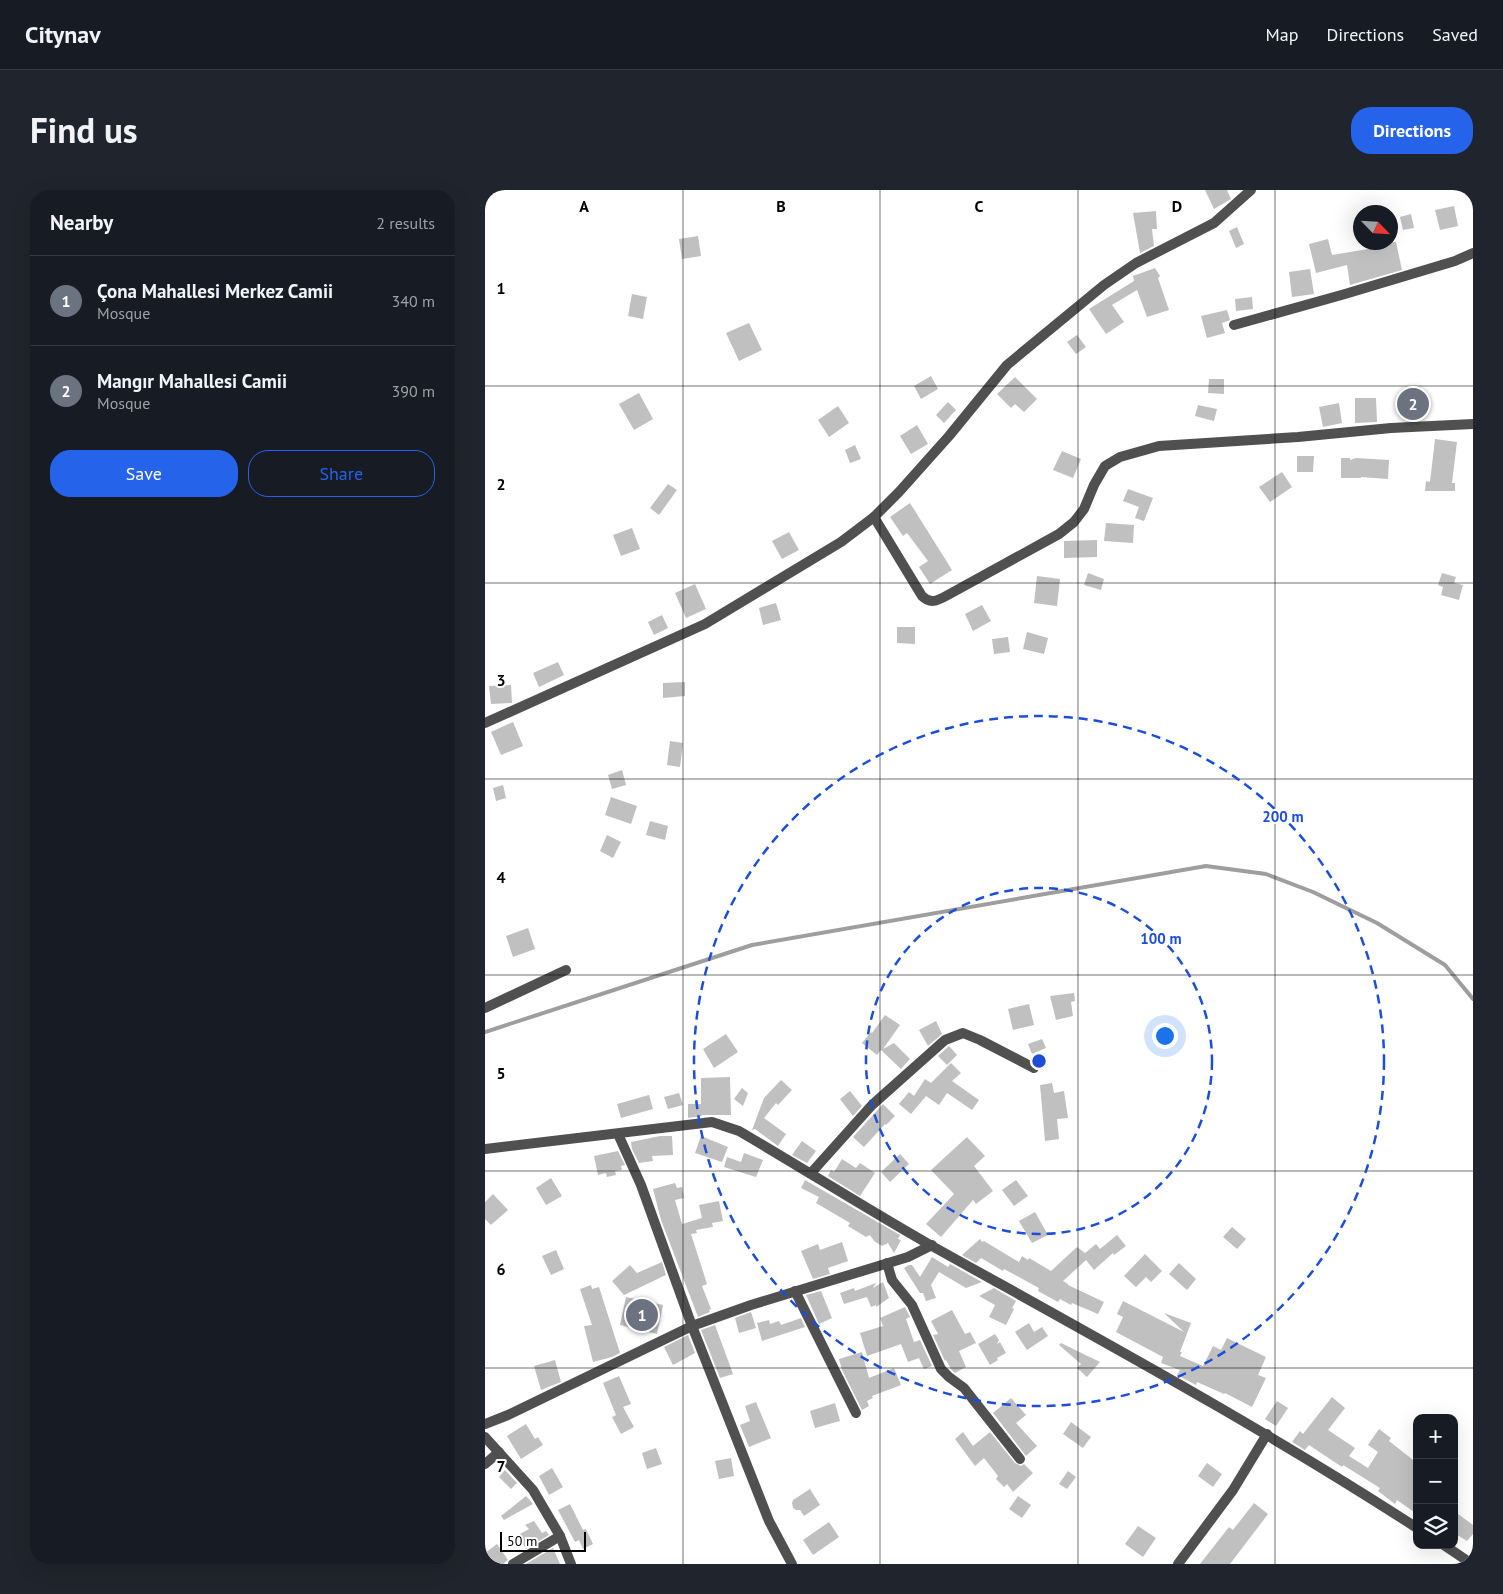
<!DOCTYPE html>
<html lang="en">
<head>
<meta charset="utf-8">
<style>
	body { margin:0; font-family:"PT Sans",sans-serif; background:#20242c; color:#f1f3f6 }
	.controls { position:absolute; right:15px; bottom:15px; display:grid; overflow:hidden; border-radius:10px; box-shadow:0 5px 20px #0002 }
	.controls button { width:45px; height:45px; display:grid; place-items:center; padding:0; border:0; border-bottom:1px solid #363941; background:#171b24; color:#f1f3f6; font:25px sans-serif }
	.compass { position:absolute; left:868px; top:15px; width:45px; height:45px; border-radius:50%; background:#171b24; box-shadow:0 5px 20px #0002; rotate:115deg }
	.scale { position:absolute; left:15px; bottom:12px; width:86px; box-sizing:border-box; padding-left:5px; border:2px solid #000; border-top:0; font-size:14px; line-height:18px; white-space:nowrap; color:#000; -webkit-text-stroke:4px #fff; paint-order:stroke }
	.you { position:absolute; left:679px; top:845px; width:18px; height:18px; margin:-12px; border:4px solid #fff; border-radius:50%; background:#1a73e8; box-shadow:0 0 0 8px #1a73e833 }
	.badge { display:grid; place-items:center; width:32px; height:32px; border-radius:50%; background:#2563eb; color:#fff; font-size:16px; font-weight:700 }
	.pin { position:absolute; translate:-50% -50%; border:2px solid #fff; box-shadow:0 1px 5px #0006 }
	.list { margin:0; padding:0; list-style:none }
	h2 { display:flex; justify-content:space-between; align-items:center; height:65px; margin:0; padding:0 20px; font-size:21px }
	h2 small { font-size:16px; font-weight:400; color:#9ea1a6 }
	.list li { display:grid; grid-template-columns:32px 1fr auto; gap:15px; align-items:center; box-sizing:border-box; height:90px; padding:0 20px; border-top:1px solid #363941 }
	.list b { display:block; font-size:19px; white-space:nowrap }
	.list p { margin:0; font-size:16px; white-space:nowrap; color:#9ea1a6 }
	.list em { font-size:16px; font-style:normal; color:#9ea1a6 }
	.actions { display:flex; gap:10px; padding:15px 20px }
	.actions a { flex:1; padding:11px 0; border:1px solid #2563eb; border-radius:20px; text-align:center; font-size:18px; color:#2563eb }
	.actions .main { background:#2563eb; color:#fff }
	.icon { flex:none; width:28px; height:28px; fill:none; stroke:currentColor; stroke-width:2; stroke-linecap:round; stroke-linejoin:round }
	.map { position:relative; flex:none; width:988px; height:1374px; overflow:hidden; border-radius:20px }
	header { display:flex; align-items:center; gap:30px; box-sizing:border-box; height:70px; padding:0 25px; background:#171b24; border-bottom:1px solid #363941 }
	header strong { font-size:24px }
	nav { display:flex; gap:28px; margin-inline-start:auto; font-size:18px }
	.intro { display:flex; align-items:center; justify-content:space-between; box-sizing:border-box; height:120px; padding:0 30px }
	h1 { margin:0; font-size:35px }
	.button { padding:12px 22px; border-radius:20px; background:#2563eb; color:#fff; font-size:18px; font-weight:700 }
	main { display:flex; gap:30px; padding:0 30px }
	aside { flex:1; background:#171b24; border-radius:20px; box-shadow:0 5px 20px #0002 }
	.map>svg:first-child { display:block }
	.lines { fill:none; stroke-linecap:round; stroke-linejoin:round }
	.stream { stroke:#9e9e9e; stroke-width:4 }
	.building { fill:#c0c0c0 }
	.minor { stroke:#505050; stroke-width:10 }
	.tertiary { stroke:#505050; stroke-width:10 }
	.grid { fill:none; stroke:#000; stroke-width:1; stroke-opacity:0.55 }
	.ring { fill:none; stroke:#1d4ed8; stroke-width:2.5; stroke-dasharray:9 6 }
	.grid-label { font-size:16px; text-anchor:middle; font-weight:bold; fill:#000; stroke:#fff; stroke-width:4; stroke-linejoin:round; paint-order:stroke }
	.centre { fill:#1d4ed8; stroke:#fff; stroke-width:2.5 }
	.ring-label { font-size:15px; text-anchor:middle; font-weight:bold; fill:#1d4ed8; stroke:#fff; stroke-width:4; stroke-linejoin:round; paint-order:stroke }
</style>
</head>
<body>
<header>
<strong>Citynav</strong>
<nav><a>Map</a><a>Directions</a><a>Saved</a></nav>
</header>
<div class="intro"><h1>Find us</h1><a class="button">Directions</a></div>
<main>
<aside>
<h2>Nearby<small>2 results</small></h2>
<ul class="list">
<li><span class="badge" style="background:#6b7280">1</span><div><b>Çona Mahallesi Merkez Camii</b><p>Mosque</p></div><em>340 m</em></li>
<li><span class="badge" style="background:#6b7280">2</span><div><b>Mangır Mahallesi Camii</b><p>Mosque</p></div><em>390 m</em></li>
</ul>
<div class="actions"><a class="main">Save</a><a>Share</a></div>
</aside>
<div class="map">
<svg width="988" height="1374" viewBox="0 0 988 1374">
	<rect width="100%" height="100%" fill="#fff"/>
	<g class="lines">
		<polyline class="stream" points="0,842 267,755 721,676 781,684 828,702 892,733 960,775 988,809"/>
	</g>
	<g class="building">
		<polygon points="720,0 742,0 746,9 729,19"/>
		<polygon points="969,16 973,36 955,40 950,20"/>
		<polygon points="671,21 672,39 667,39 669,56 655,63 648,23"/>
		<polygon points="926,24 929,38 918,40 915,27"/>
		<polygon points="752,37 759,54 751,58 744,41"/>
		<polygon points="213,46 216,66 197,69 194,49"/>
		<polygon points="843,49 847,65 889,58 888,52 911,52 917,80 865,95 862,75 831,83 824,54"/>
		<polygon points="670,78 675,86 673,88 684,120 662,127 652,100 627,115 639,132 621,144 604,119 649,91 648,86"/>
		<polygon points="825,79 829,104 807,107 804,82"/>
		<polygon points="147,104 162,107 158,129 143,126"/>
		<polygon points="767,107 768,119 751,121 750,109"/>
		<polygon points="742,120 745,130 737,133 740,143 722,148 716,126"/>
		<polygon points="264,133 277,160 254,171 241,143"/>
		<polygon points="592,145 601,157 591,164 582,152"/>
		<polygon points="446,186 453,199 436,209 429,196"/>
		<polygon points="530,187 552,209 539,222 530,214 526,218 512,204"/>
		<polygon points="724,189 739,189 739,204 723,203"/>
		<polygon points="920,201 941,208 936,227 914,220"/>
		<polygon points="154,203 168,229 149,240 134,214"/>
		<polygon points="870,208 891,208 892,232 870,233"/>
		<polygon points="463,212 471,220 459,233 451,225"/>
		<polygon points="854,213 857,233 838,237 834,217"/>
		<polygon points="713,215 732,219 729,231 710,226"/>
		<polygon points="353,216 364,233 344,247 333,230"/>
		<polygon points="432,235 443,254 426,264 415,246"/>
		<polygon points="950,249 972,252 967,293 970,293 970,301 940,301 941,291 945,292"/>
		<polygon points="370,255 376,269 365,273 360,260"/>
		<polygon points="577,261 596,269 588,288 568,280"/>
		<polygon points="812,266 829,266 828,282 812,282"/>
		<polygon points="856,268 865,268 865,270 871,268 904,270 903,289 876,287 876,288 856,288"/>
		<polygon points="797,282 807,297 785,312 774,297"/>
		<polygon points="183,294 192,300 174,325 165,318"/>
		<polygon points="643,299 668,308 659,331 650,328 654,317 638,311"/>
		<polygon points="425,313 467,380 445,394 434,377 443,371 422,343 418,346 405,327"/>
		<polygon points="621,333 649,335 648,353 619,351"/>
		<polygon points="147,338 155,359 136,366 128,345"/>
		<polygon points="304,342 314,360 297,369 287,351"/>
		<polygon points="612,350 612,367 579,368 579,351"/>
		<polygon points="603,383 619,389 616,400 599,395"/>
		<polygon points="957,383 971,387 969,393 978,395 974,410 956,405 958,397 953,395"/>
		<polygon points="552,386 575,389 572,416 549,413"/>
		<polygon points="210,394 221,419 201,428 190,403"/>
		<polygon points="291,413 296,430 278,435 274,418"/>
		<polygon points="497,415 506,431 488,441 480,424"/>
		<polygon points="177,425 183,438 169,445 163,432"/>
		<polygon points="412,437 430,437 430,454 412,453"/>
		<polygon points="542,442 563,448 559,464 538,459"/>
		<polygon points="523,447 525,462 509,464 507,449"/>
		<polygon points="73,472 79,485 54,497 48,483"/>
		<polygon points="200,492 200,506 178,508 178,493"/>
		<polygon points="26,495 27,513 6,514 4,496"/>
		<polygon points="28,532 38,556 16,565 6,542"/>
		<polygon points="185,551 198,553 195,577 182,575"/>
		<polygon points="137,580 141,595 127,599 123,585"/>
		<polygon points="18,595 21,608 11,611 8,598"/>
		<polygon points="126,607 152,616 146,634 120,625"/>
		<polygon points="165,631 183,636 180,650 161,645"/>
		<polygon points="122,645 136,652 128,668 115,661"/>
		<polygon points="43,738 50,759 28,767 21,746"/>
		<polygon points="589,803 590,811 586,812 588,826 571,830 565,806"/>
		<polygon points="544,814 549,835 528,840 523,819"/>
		<polygon points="400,825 415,835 398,859 409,853 425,869 416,879 396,860 392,865 377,853 386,842 387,843"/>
		<polygon points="451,831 457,844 443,856 434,840"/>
		<polygon points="241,844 253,862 229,878 218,859"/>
		<polygon points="557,849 561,858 547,864 543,854"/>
		<polygon points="464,856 472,865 462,875 453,866"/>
		<polygon points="466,873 476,883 467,891 494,910 487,920 462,903 454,915 441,906 426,924 414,914 424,902 429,906 440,889 446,893"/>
		<polygon points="245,887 246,925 217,925 217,926 203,928 203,914 216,914 216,888"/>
		<polygon points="296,890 307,900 293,915 291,913 279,928 301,944 293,956 270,939 267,940 279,908"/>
		<polygon points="567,893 569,903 579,901 583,928 572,929 574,949 560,951 555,895"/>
		<polygon points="257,898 263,903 258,916 249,909"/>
		<polygon points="365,901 377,916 368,926 355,909"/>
		<polygon points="194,903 198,915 183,919 179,907"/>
		<polygon points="164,905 168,919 136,928 132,914"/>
		<polygon points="398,914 410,926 401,935 400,934 379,957 368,947"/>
		<polygon points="175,946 187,946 188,965 167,966 168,971 154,973 147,959 146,952"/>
		<polygon points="216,946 243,957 237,972 210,963"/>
		<polygon points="482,947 500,966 489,976 508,1001 491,1014 488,1010 456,1047 441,1034 469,1004 446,980"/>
		<polygon points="317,951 331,961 322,973 307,965"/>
		<polygon points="133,961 140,975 136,976 137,980 130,981 131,985 122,987 121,983 113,985 109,966"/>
		<polygon points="259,963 278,970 271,987 239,977 242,967 256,972"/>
		<polygon points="415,964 424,974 405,992 396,982"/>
		<polygon points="357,969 371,978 375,973 390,983 375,1006 343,986 346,980 349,982"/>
		<polygon points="66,988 77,1006 61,1015 51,998"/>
		<polygon points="320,990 415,1045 413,1049 416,1050 409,1063 403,1053 397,1056 389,1051 385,1045 381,1047 363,1036 365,1033 331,1013 334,1007 316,998"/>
		<polygon points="531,990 543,1006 529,1016 517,1000"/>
		<polygon points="190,993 192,998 197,997 199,1008 190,1010 197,1034 217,1028 214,1015 234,1011 238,1031 227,1033 228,1037 211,1040 212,1043 206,1044 222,1094 217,1096 226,1119 224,1120 225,1122 213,1127 176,1030 168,999"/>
		<polygon points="8,1004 23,1020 6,1035 0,1029 0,1012"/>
		<polygon points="550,1022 563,1045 547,1053 534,1031"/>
		<polygon points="747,1037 761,1049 752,1059 738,1047"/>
		<polygon points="632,1045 641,1056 629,1065 628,1063 609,1080 601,1070 578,1091 583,1094 583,1095 619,1112 613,1124 587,1113 586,1115 575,1109 573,1112 553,1101 554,1098 519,1079 518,1081 496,1068 491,1073 477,1065 495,1049 497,1052 499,1051 534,1072 537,1066 543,1070 544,1068 566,1081 592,1057 600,1063 611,1054 615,1059"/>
		<polygon points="357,1052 363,1071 343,1078 345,1084 328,1089 316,1061 333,1054 335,1060"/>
		<polygon points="71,1060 79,1079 66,1085 57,1066"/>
		<polygon points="660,1064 677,1081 666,1092 661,1087 651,1097 639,1086"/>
		<polygon points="447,1067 463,1077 465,1074 497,1092 481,1098 454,1082 446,1095 451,1108 441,1111 438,1103 435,1103 419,1078 424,1075 427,1075 435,1087"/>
		<polygon points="177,1072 181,1085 139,1105 127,1091 145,1075 152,1083"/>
		<polygon points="694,1073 711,1089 702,1100 684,1084"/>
		<polygon points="398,1092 404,1108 391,1117 391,1115 386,1117 382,1107 359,1114 355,1103 369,1098 370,1101 391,1093 388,1098"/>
		<polygon points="106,1095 107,1099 114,1097 135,1163 127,1167 108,1172 99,1136 107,1135 95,1099"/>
		<polygon points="509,1098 531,1111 527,1118 529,1119 521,1135 504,1127 510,1115 494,1106"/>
		<polygon points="336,1101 347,1128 334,1134 321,1105"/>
		<polygon points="141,1107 178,1115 172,1144 135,1135"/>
		<polygon points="638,1111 699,1142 679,1123 706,1133 695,1162 697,1162 695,1166 718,1176 728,1156 736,1160 742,1148 781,1167 773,1185 781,1188 767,1217 740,1203 739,1204 712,1192 711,1195 696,1187 692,1185 695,1180 676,1173 678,1167 631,1142 638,1127 632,1124"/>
		<polygon points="420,1117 425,1127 421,1129 429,1152 435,1150 447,1176 439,1179 434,1168 423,1172 416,1154 382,1166 375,1143 398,1136 395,1128"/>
		<polygon points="467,1120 480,1144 485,1142 491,1153 474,1161 481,1177 470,1183 466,1179 461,1170 460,1171 448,1145 453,1144 446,1131"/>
		<polygon points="266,1122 271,1138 254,1143 250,1128"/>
		<polygon points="316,1128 320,1137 277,1151 272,1133 284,1130 285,1134 294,1131 296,1135"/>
		<polygon points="544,1133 549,1142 557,1137 563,1146 542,1160 530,1142"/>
		<polygon points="230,1135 248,1184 235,1188 216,1140"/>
		<polygon points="510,1144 514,1150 512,1154 515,1152 521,1163 512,1168 513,1170 505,1175 493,1154"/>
		<polygon points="203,1145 210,1163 188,1175 179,1157"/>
		<polygon points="576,1153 615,1172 602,1187 592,1178 596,1174 574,1155"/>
		<polygon points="377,1162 384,1188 409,1178 416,1195 387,1206 388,1208 382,1211 384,1216 377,1220 357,1180 354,1169"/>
		<polygon points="70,1170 76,1192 56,1200 49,1176"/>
		<polygon points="134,1186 146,1214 138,1217 149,1237 136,1244 127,1227 131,1225 118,1193"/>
		<polygon points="847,1207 860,1218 843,1240 870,1258 864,1266 883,1278 893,1262 883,1255 894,1239 906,1248 904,1251 932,1273 932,1324 912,1310 910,1314 893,1301 895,1298 858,1275 857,1277 824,1255 820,1260 807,1252 815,1241 818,1244"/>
		<polygon points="526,1208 541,1225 531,1233 552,1256 541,1266 508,1223"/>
		<polygon points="792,1211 803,1218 791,1236 780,1229"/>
		<polygon points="271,1212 286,1248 264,1257 255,1235 265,1231 260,1216"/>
		<polygon points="350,1213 355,1231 330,1238 325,1221"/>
		<polygon points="586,1232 606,1247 598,1258 578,1244"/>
		<polygon points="41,1234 50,1249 53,1247 58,1255 36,1269 22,1246"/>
		<polygon points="478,1242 488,1256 505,1242 530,1273 536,1276 539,1274 548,1283 528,1302 522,1294 519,1297 511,1289 513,1286 499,1268 490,1276 470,1249"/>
		<polygon points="171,1258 177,1274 162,1279 157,1263"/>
		<polygon points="246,1268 249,1286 234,1289 230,1271"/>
		<polygon points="722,1273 737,1284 728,1297 713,1286"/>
		<polygon points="67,1278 78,1297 64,1305 54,1286"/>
		<polygon points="20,1280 32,1293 26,1299 14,1287"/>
		<polygon points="583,1281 591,1287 582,1299 574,1294"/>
		<polygon points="325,1299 335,1315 319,1326 315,1320 311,1320 308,1318 307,1313 308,1310"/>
		<polygon points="41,1306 48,1314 19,1330 16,1326"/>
		<polygon points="533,1306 546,1315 537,1328 524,1319"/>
		<polygon points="769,1313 783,1324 745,1374 715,1374 744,1337 748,1340"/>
		<polygon points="85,1314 98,1340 101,1339 108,1354 98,1359 94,1350 90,1352 73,1320"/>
		<polygon points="969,1321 988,1335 988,1344 982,1351 969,1343"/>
		<polygon points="49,1331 57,1343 61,1341 64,1345 41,1359 33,1345 44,1339 40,1335"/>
		<polygon points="344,1332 354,1347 328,1365 318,1350"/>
		<polygon points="653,1336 671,1348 658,1367 640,1354"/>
		<polygon points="12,1354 23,1370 18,1374 0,1374 0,1363"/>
		<polygon points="68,1358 75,1374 41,1374"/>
	</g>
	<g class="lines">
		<g class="minor">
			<polyline points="749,135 860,104 970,71 988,63"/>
			<path d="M389 327 437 406C445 414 452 411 461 406L574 344 589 332 599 319 609 295 620 276 635 267 674 256 813 247 906 238 988 234"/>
			<polyline points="0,533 220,434 356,352 389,327 414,302 464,246 522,175 619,95 651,73 729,33 766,0"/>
			<polyline points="0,818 81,780"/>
			<polyline points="133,944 156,995 207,1136 284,1331 307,1374"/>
			<polyline points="326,983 387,915 460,850 478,843 495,850 549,878"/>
			<polyline points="402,1073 407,1090 427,1115 456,1179 464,1187 479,1198 535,1269"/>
			<polyline points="310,1101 371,1223"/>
			<polyline points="0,1234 23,1225 207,1136 266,1115 423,1067 447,1055"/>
			<polyline points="0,1247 48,1300 75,1346 86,1374"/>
			<polyline points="0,1274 14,1262"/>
			<polyline points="28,1374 75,1346"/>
			<polyline points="693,1374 748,1300 782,1244"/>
		</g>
		<g class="tertiary">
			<path d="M0 959 227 932 254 941C319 979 382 1019 447 1056 610 1147 775 1236 932 1338"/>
			<polyline points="959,1355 987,1374"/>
		</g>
	</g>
	<path class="grid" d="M198 0V1374M395 0V1374M593 0V1374M790 0V1374M0 196H988M0 393H988M0 589H988M0 785H988M0 981H988M0 1178H988"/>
	<g class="ring">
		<circle cx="554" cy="871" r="173"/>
		<circle cx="554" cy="871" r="345"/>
	</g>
	<g class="grid-label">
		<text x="99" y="22">A</text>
		<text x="296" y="22">B</text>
		<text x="494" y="22">C</text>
		<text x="692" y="22">D</text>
		<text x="16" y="104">1</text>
		<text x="16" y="300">2</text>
		<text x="16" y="496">3</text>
		<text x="16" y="693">4</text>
		<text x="16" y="889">5</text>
		<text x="16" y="1085">6</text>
		<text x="16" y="1282">7</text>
	</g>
	<circle cx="554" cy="871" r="8" class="centre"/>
	<g class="ring-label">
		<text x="798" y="632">200 m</text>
		<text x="676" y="754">100 m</text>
	</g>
</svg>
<div class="controls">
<button>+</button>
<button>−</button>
<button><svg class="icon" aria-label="layers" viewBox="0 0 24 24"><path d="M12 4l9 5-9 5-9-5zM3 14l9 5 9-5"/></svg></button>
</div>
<svg class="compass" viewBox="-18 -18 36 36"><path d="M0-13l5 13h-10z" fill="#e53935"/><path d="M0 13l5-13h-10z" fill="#9ea1a6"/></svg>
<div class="scale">50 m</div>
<div class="you"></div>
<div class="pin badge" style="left:157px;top:1125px;background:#6b7280">1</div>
<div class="pin badge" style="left:928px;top:214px;background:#6b7280">2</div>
</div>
</main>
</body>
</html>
